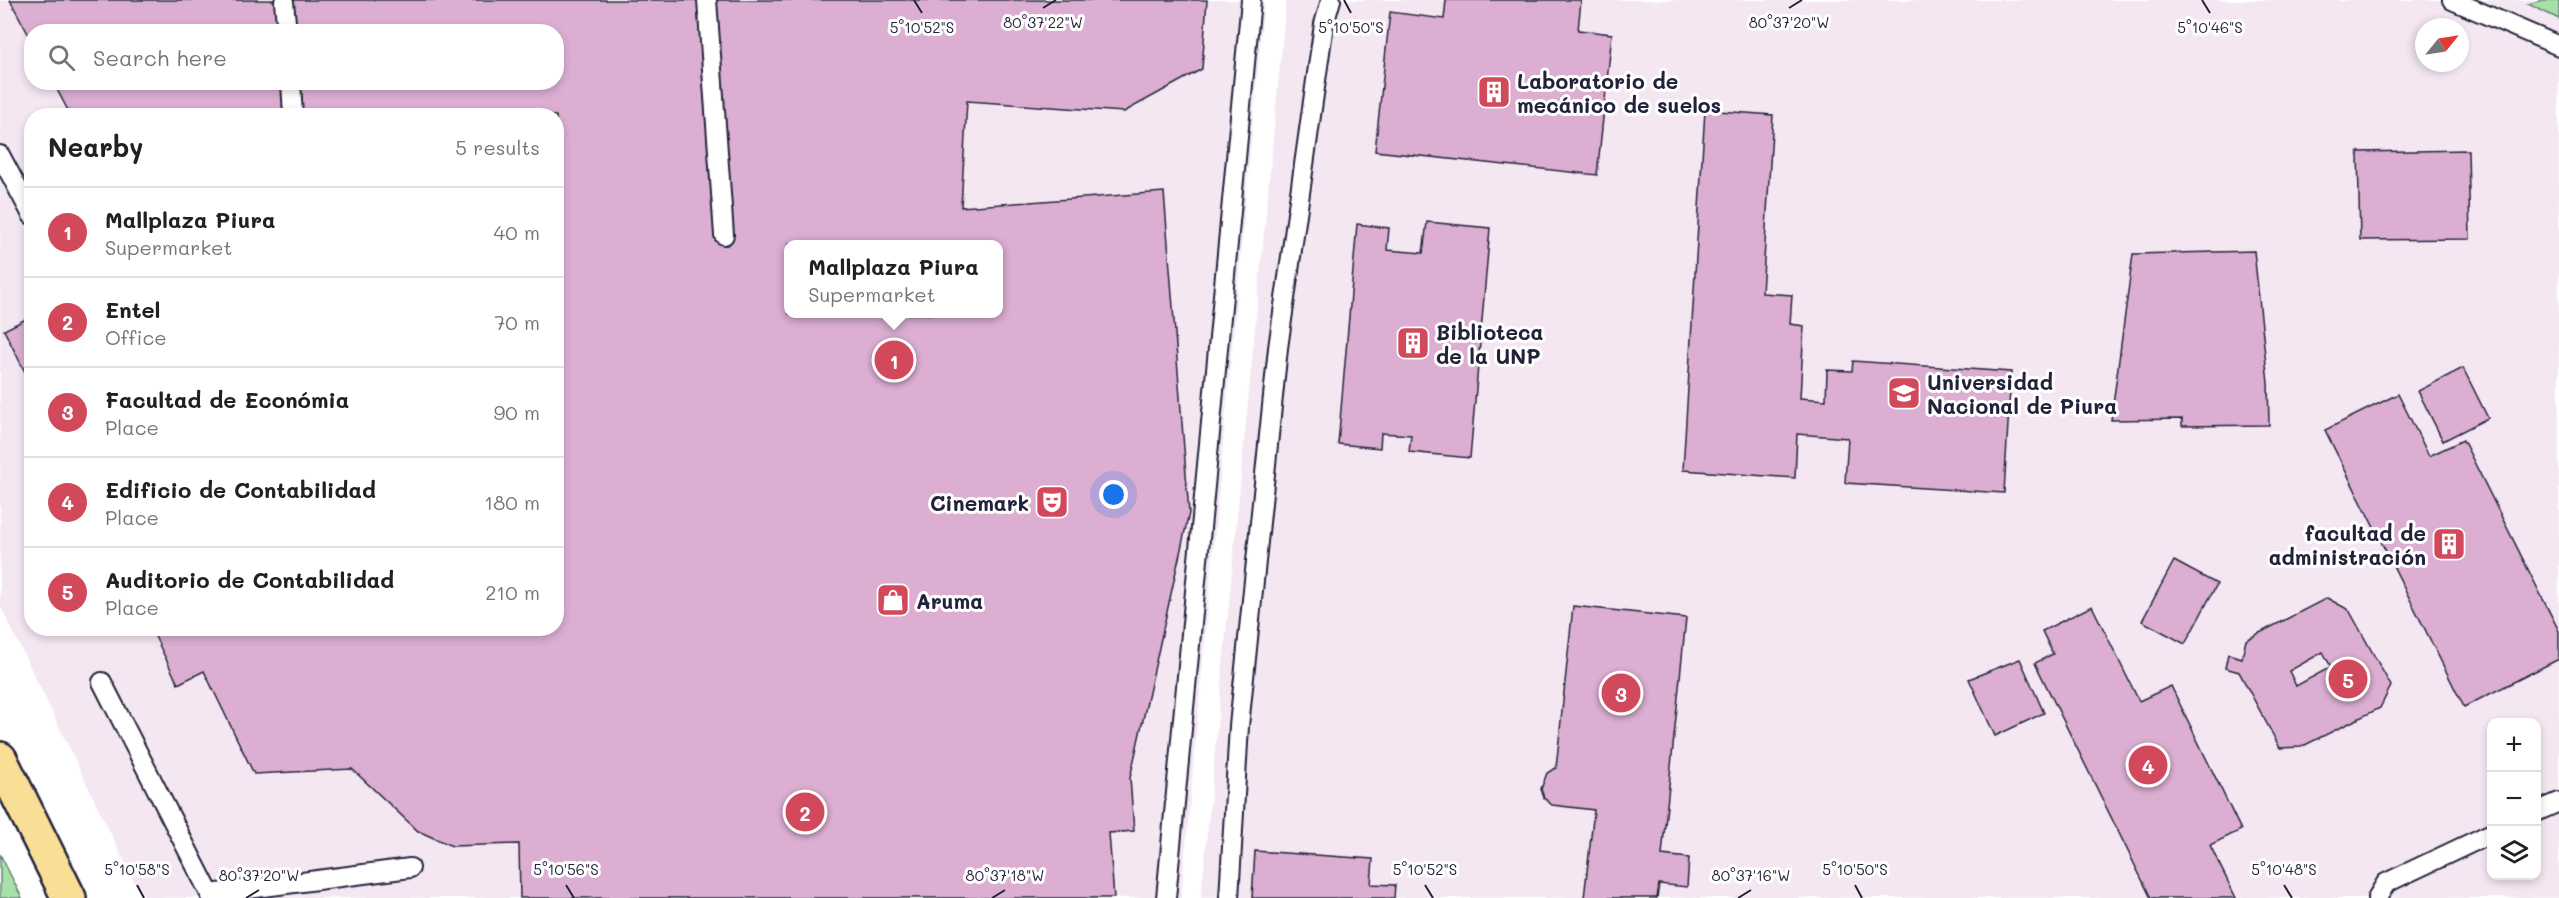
<!DOCTYPE html>
<html lang="en">
<head>
<meta charset="utf-8">
<style>
	body { margin:0; font-family:Mali,sans-serif; background:#f6f6f6; color:#202124 }
	.controls { position:absolute; right:18px; bottom:18px; display:grid; overflow:hidden; border-radius:12px; box-shadow:0 3px 9px #0003 }
	.controls button { width:54px; height:54px; display:grid; place-items:center; padding:0; border:0; border-bottom:2px solid #e0e0e0; background:#fff; color:#202124; font:30px sans-serif }
	.compass { position:absolute; left:2415px; top:18px; width:54px; height:54px; border-radius:50%; background:#fff; box-shadow:0 3px 9px #0003; rotate:60deg }
	.you { position:absolute; left:1114px; top:495px; width:21px; height:21px; margin:-15px; border:4px solid #fff; border-radius:50%; background:#1a73e8; box-shadow:0 0 0 9px #1a73e833 }
	.badge { display:grid; place-items:center; width:39px; height:39px; border-radius:50%; background:#d1495b; color:#fff; font-size:20px; font-weight:700 }
	.pin { position:absolute; translate:-50% -50%; border:3px solid #fff; box-shadow:0 2px 6px #0006 }
	.popup { position:absolute; left:784px; top:240px; width:219px; height:78px; box-sizing:border-box; display:grid; place-content:center; border-radius:12px; background:#fff; filter:drop-shadow(0 2px 4px #0005); font-size:20px; white-space:nowrap; color:#757577 }
	.popup b { font-size:22px; color:#202124 }
	.popup::after { content:''; position:absolute; left:50%; top:100%; margin-left:-12px; border:12px solid transparent; border-top-color:#fff }
	.list { margin:0; padding:0; list-style:none }
	h2 { display:flex; justify-content:space-between; align-items:center; height:78px; margin:0; padding:0 24px; font-size:26px }
	h2 small { font-size:20px; font-weight:400; color:#757577 }
	.list li { display:grid; grid-template-columns:39px 1fr auto; gap:18px; align-items:center; box-sizing:border-box; height:90px; padding:0 24px; border-top:2px solid #e0e0e0 }
	.list b { display:block; font-size:22px; white-space:nowrap }
	.list p { margin:0; font-size:20px; white-space:nowrap; color:#757577 }
	.list em { font-size:20px; font-style:normal; color:#757577 }
	.icon { flex:none; width:33px; height:33px; fill:none; stroke:currentColor; stroke-width:2; stroke-linecap:round; stroke-linejoin:round }
	.map { position:relative; flex:none; width:2559px; height:898px; overflow:hidden }
	.search { position:absolute; background:#fff; box-shadow:0 3px 9px #0003; left:24px; top:24px; width:540px; height:66px; display:flex; align-items:center; gap:15px; box-sizing:border-box; padding:0 21px; border-radius:24px; color:#757577; font-size:22px }
	.panel { position:absolute; background:#fff; box-shadow:0 3px 9px #0003; left:24px; top:108px; width:540px; height:528px; border-radius:24px }
	.map>svg:first-child { display:block }
	.built { fill:#f4e7f2; fill-rule:evenodd }
	.green { fill:#a5e1a8; stroke:#648272; stroke-width:1.5 }
	.building { fill:#dbaed2; stroke:#22223b; stroke-width:1.5; fill-rule:evenodd }
	.lines { fill:none; stroke-linecap:round; stroke-linejoin:round }
	.lane-casing { stroke:#22223b; stroke-width:22 }
	.highway-casing { stroke:#22223b; stroke-width:38 }
	.lane { stroke:#fff; stroke-width:18 }
	.highway { stroke:#f9df96; stroke-width:33 }
	.ticks { fill:none; stroke:#22223b; stroke-width:2 }
	.labels { text-anchor:middle; dominant-baseline:central; stroke-width:6; stroke-linejoin:round; paint-order:stroke }
	.poi-label { font-size:21px; font-weight:bold; fill:#22223b; stroke:#fff; text-anchor:start }
	.ticks-label { font-size:15px; text-anchor:middle; fill:#22223b; stroke:#fff; stroke-width:6; stroke-linejoin:round; paint-order:stroke }
</style>
</head>
<body>
<div class="map">
<svg width="2559" height="898" viewBox="0 0 2559 898">
	<rect width="100%" height="100%" fill="#fff"/>
	<filter id="ink" filterUnits="userSpaceOnUse"><feTurbulence type="fractalNoise" baseFrequency=".0167" numOctaves="2"/><feDisplacementMap in="SourceGraphic" scale="12" xChannelSelector="R" yChannelSelector="G"/><feConvolveMatrix kernelMatrix="1 2 1 2 8 2 1 2 1" color-interpolation-filters="sRGB"/></filter>
	<g filter="url(#ink)">
		<g class="built">
			<path d="M0 0H1264L1181 898H142L0 605ZM32 32H556V82H32ZM32 116H556V628H32ZM789 244H999V314H789Z"/>
			<path d="M1286 0H2559V898H1201ZM2424 27H2460V63H2424ZM2492 722H2536V876H2492Z"/>
		</g>
		<g class="green">
			<polygon points="2543,0 2559,0 2559,19 2528,4"/>
			<polygon points="0,854 22,898 0,898"/>
		</g>
		<g class="building">
			<path d="M10 0H1207L1202 69 1124 112 967 101 961 207 1164 192 1189 513 1130 778 1134 831 1109 833 1114 898H520L519 844 452 846 418 831 352 769 254 774 204 671 178 684 151 628H556V116H71L53 82H556V32H32V41ZM789 244H999V314H789Z"/>
			<polygon points="1446,0 1581,0 1578,30 1612,34 1597,175 1375,151 1390,12 1444,19"/>
			<polygon points="1705,110 1773,115 1762,293 1792,295 1790,324 1804,326 1800,398 1826,400 1827,370 1852,371 1853,361 2011,372 2004,493 1845,483 1848,438 1797,434 1795,478 1683,470"/>
			<polygon points="2468,150 2470,239 2360,240 2358,152"/>
			<polygon points="1427,222 1490,228 1470,458 1409,452 1411,435 1381,433 1380,448 1338,444 1357,224 1389,228 1387,250 1423,253"/>
			<polygon points="2254,251 2268,383 2269,425 2182,426 2182,419 2111,420 2133,254"/>
			<polygon points="32,316 32,386 4,330"/>
			<polygon points="2463,368 2488,418 2443,441 2418,391"/>
			<polygon points="2398,394 2429,456 2463,440 2559,631 2559,659 2464,707 2325,430"/>
			<polygon points="2174,561 2217,584 2185,644 2142,621"/>
			<path d="M2327 598 2349 610 2391 686 2380 708 2301 747 2280 748 2239 672 2225 668 2228 654 2242 658 2246 640ZM2323 652 2331 667 2296 686 2289 671Z"/>
			<polygon points="1573,606 1686,618 1662,855 1689,858 1687,887 1659,884 1657,898 1584,898 1594,810 1552,805 1544,798 1541,789 1547,773 1556,768"/>
			<polygon points="2092,606 2139,701 2171,686 2241,830 2210,845 2236,898 2151,898 2035,663 2053,654 2042,631"/>
			<polygon points="2020,659 2044,713 1995,736 1969,679"/>
			<polygon points="1255,851 1373,859 1371,884 1395,885 1394,898 1252,898"/>
		</g>
		<g class="lines">
			<g class="lane-casing">
				<g id="lane">
					<polyline points="707,0 724,235"/>
					<polyline points="2452,0 2559,46"/>
					<polyline points="284,2 287,32"/>
					<polyline points="291,82 293,116"/>
					<polyline points="0,155 32,215"/>
					<polyline points="102,682 212,898"/>
					<polyline points="2536,812 2559,802"/>
					<polyline points="210,894 410,868"/>
					<polyline points="1166,898 1251,0"/>
					<polyline points="1229,898 1239,726 1278,348 1324,24 1331,0"/>
					<polyline points="2377,898 2386,883 2492,833"/>
				</g>
			</g>
			<g class="highway-casing">
				<polyline id="highway" points="0,759 69,898"/>
			</g>
			<use href="#lane" class="lane"/>
			<use href="#highway" class="highway"/>
		</g>
	</g>
	<path class="ticks" d="M914 0 922 13M1344 0 1351 13M2202 0 2210 13M1043 8 1056 0M1789 8 1802 0M137 885 144 898M566 885 574 898M1425 885 1433 898M1855 885 1862 898M2284 885 2292 898M246 898 259 890M992 898 1005 890M1738 898 1751 890"/>
	<defs>
		<g id="building-square" transform="scale(1.725)"><rect x="-9" y="-9" width="18" height="18" rx="4" fill="#d1495b" stroke="#fff"/><path d="M-4-6H4V6H1V3H-1V6H-4ZM-2.5-4.3h1.7v1.8h-1.7ZM.8-4.3h1.7v1.8H.8ZM-2.5-1h1.7V.8h-1.7ZM.8-1h1.7V.8H.8Z" fill="#fff"/></g>
		<g id="university-square" transform="scale(1.725)"><rect x="-9" y="-9" width="18" height="18" rx="4" fill="#d1495b" stroke="#fff"/><path d="M0-5L7-2L0 1L-7-2ZM-4 1L0 2.5L4 1V4Q0 6-4 4Z" fill="#fff"/></g>
		<g id="theatre-square" transform="scale(1.725)"><rect x="-9" y="-9" width="18" height="18" rx="4" fill="#d1495b" stroke="#fff"/><path d="M-5-5.5Q0-4 5-5.5V0Q5 5 0 6Q-5 5-5 0ZM-3.3-2.5H-1v1.5H-3.3ZM1-2.5H3.3v1.5H1ZM-2.8 1Q0 5.5 2.8 1Z" fill="#fff"/></g>
		<g id="shop-square" transform="scale(1.725)"><rect x="-9" y="-9" width="18" height="18" rx="4" fill="#d1495b" stroke="#fff"/><path d="M-5-2.5h2.3a2.7 3.5 0 0 1 5.4 0H5L5.5 6h-11ZM-1.5-2.5h3a1.5 2.3 0 0 0-3 0Z" fill="#fff"/></g>
	</defs>
	<g fill-rule="evenodd">
		<use href="#building-square" x="1494" y="92"/>
		<use href="#building-square" x="1413" y="343"/>
		<use href="#university-square" x="1904" y="393"/>
		<use href="#theatre-square" x="1052" y="502"/>
		<use href="#building-square" x="2449" y="544"/>
		<use href="#shop-square" x="893" y="600"/>
	</g>
	<g class="labels">
		<g class="poi-label">
			<text x="1517" y="80">Laboratorio de<tspan x="1517" dy="24">mecánico de suelos</tspan></text>
			<text x="1436" y="331">Biblioteca<tspan x="1436" dy="24">de la UNP</tspan></text>
			<text x="1927" y="381">Universidad<tspan x="1927" dy="24">Nacional de Piura</tspan></text>
			<text x="1029" y="502" text-anchor="end">Cinemark</text>
			<text x="2426" y="532" text-anchor="end">facultad de<tspan x="2426" dy="24">administración</tspan></text>
			<text x="916" y="600">Aruma</text>
		</g>
	</g>
	<g class="ticks-label">
		<text x="1043" y="28">80°37'22"W</text>
		<text x="1789" y="28">80°37'20"W</text>
		<text x="922" y="33">5°10'52"S</text>
		<text x="1351" y="33">5°10'50"S</text>
		<text x="2210" y="33">5°10'46"S</text>
		<text x="137" y="875">5°10'58"S</text>
		<text x="566" y="875">5°10'56"S</text>
		<text x="1425" y="875">5°10'52"S</text>
		<text x="1855" y="875">5°10'50"S</text>
		<text x="2284" y="875">5°10'48"S</text>
		<text x="259" y="881">80°37'20"W</text>
		<text x="1005" y="881">80°37'18"W</text>
		<text x="1751" y="881">80°37'16"W</text>
	</g>
</svg>
<div class="controls">
<button>+</button>
<button>−</button>
<button><svg class="icon" aria-label="layers" viewBox="0 0 24 24"><path d="M12 4l9 5-9 5-9-5zM3 14l9 5 9-5"/></svg></button>
</div>
<svg class="compass" viewBox="-18 -18 36 36"><path d="M0-13l5 13h-10z" fill="#e53935"/><path d="M0 13l5-13h-10z" fill="#757577"/></svg>
<div class="you"></div>
<div class="pin badge" style="left:894px;top:360px">1</div>
<div class="popup"><b>Mallplaza Piura</b>Supermarket</div>
<div class="pin badge" style="left:805px;top:812px">2</div>
<div class="pin badge" style="left:1621px;top:693px">3</div>
<div class="pin badge" style="left:2148px;top:765px">4</div>
<div class="pin badge" style="left:2348px;top:679px">5</div>
<div class="search"><svg class="icon" aria-label="search" viewBox="0 0 24 24"><circle cx="10" cy="10" r="6"/><path d="M15 15l6 6"/></svg>Search here</div>
<section class="panel">
<h2>Nearby<small>5 results</small></h2>
<ul class="list">
<li><span class="badge">1</span><div><b>Mallplaza Piura</b><p>Supermarket</p></div><em>40 m</em></li>
<li><span class="badge">2</span><div><b>Entel</b><p>Office</p></div><em>70 m</em></li>
<li><span class="badge">3</span><div><b>Facultad de Económia</b><p>Place</p></div><em>90 m</em></li>
<li><span class="badge">4</span><div><b>Edificio de Contabilidad</b><p>Place</p></div><em>180 m</em></li>
<li><span class="badge">5</span><div><b>Auditorio de Contabilidad</b><p>Place</p></div><em>210 m</em></li>
</ul>
</section>
</div>
</body>
</html>
